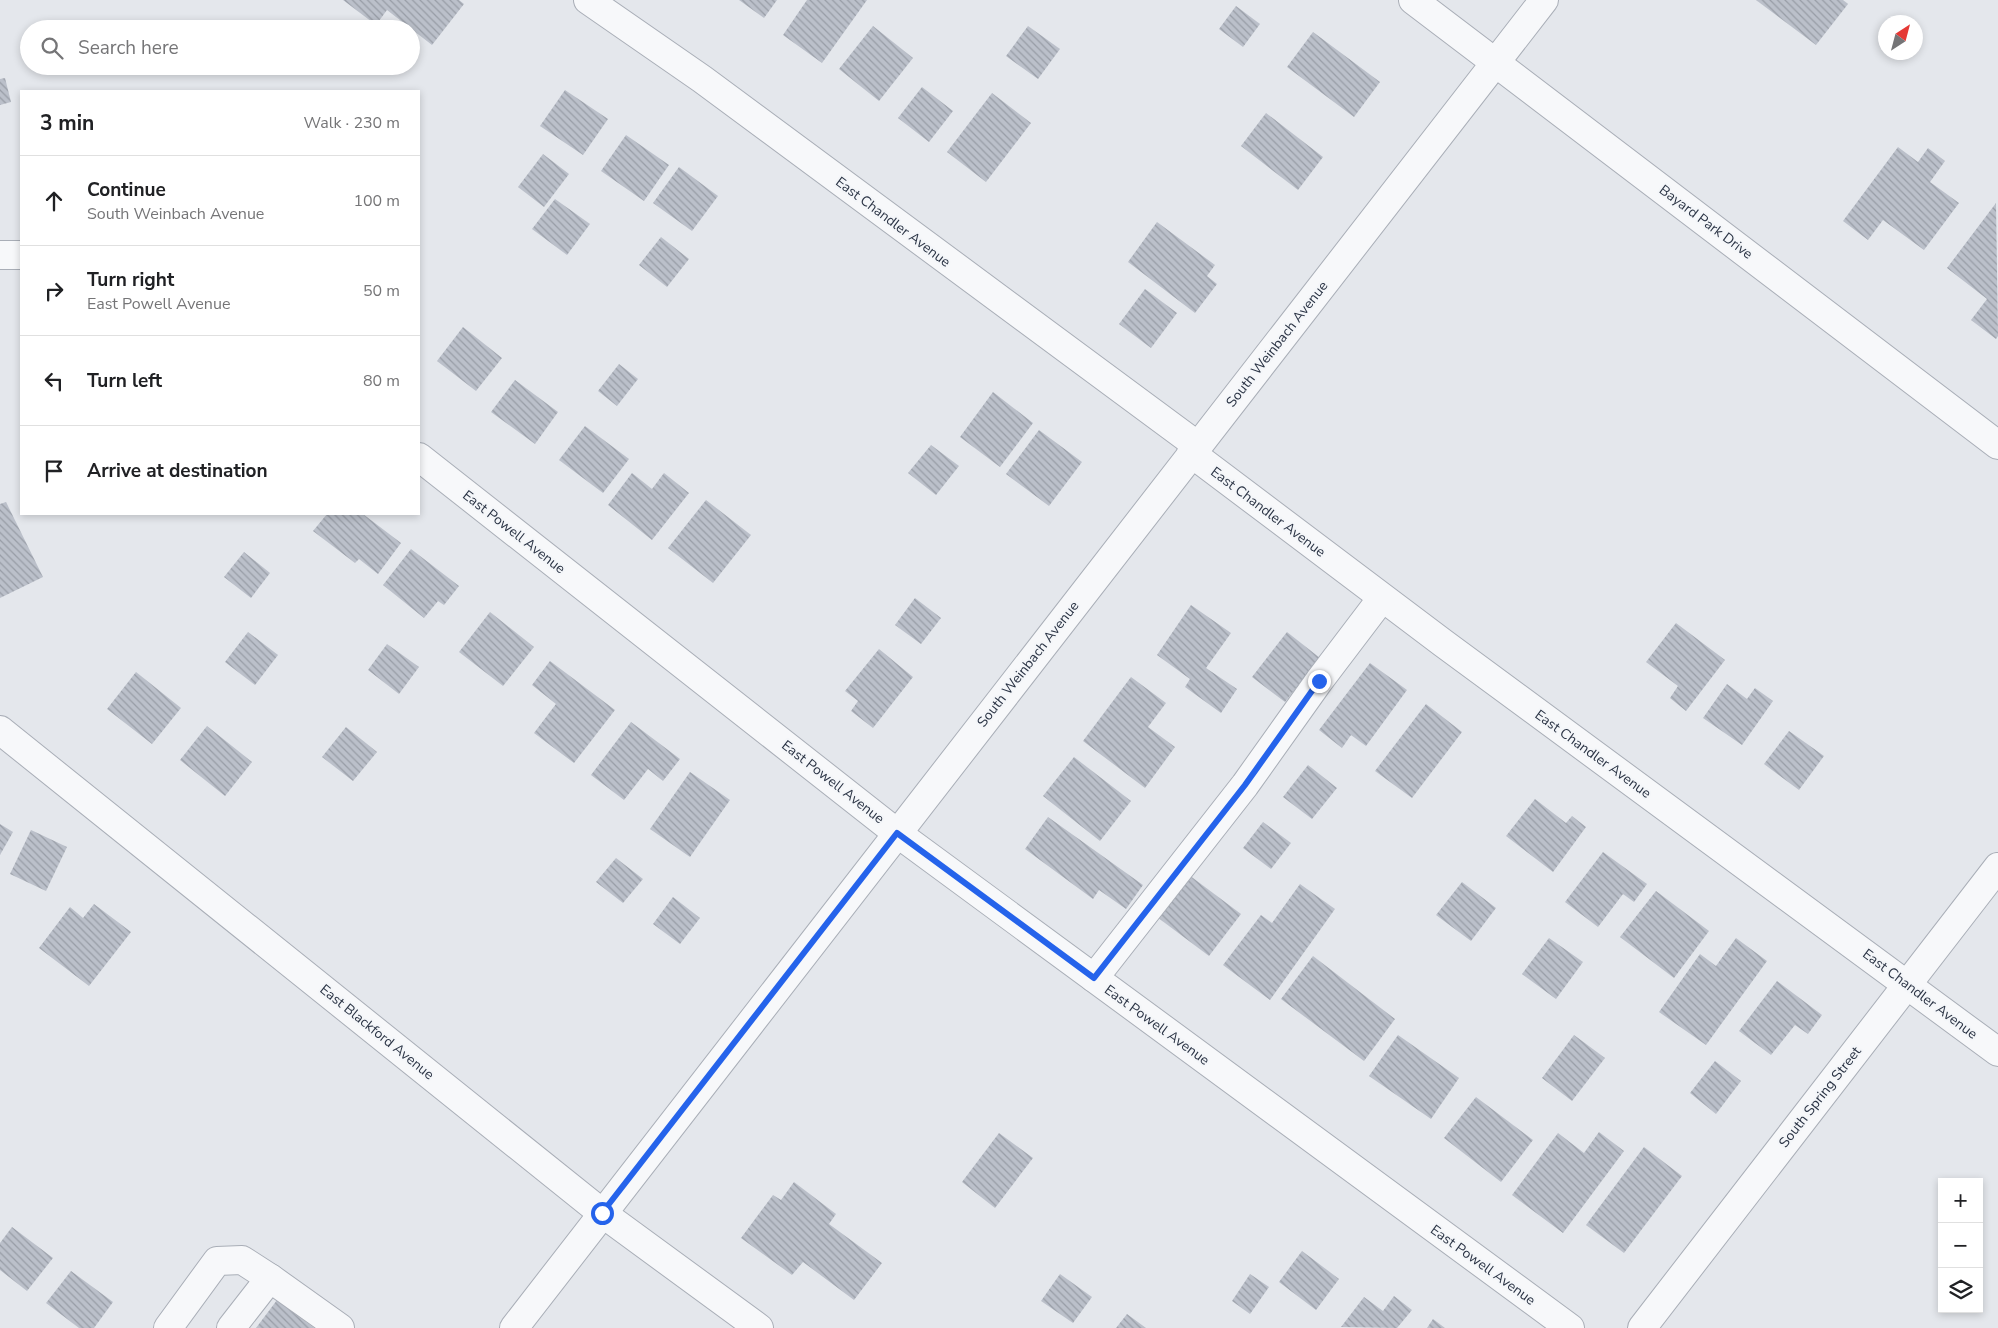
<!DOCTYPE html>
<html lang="en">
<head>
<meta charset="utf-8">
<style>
	body { margin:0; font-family:"Nunito Sans",sans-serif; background:#f2f2f2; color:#202124 }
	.controls { position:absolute; right:15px; bottom:15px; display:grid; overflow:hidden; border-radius:0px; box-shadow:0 2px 8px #0003 }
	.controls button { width:45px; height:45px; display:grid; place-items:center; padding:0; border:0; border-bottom:1px solid #e0e0e0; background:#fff; color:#202124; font:25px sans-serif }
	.compass { position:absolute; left:1878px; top:15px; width:45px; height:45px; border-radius:50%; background:#fff; box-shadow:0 2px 8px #0003; rotate:36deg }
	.stop { position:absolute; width:15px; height:15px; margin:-11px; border:4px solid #2563eb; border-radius:50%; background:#fff }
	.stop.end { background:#2563eb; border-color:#fff; box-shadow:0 1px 5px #0008 }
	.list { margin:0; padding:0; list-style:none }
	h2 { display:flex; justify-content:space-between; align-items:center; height:65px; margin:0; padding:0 20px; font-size:21px }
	h2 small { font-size:16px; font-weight:400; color:#757577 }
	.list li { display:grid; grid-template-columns:32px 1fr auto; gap:15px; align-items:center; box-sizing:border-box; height:90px; padding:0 20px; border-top:1px solid #e0e0e0 }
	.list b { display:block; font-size:19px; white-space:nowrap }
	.list p { margin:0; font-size:16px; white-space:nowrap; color:#757577 }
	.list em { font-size:16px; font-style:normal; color:#757577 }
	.icon { flex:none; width:28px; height:28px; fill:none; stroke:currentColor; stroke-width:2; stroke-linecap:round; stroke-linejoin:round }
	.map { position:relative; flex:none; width:1998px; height:1328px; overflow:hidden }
	.search { position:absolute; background:#fff; box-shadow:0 2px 8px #0003; left:20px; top:20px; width:400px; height:55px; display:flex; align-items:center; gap:12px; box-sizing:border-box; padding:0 18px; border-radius:28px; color:#757577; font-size:19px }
	.panel { position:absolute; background:#fff; box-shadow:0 2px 8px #0003; left:20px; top:90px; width:400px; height:425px; border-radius:0px }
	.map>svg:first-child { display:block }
	.building { fill:url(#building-back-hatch) }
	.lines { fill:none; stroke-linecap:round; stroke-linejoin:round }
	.minor-casing { stroke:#a9aeb7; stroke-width:30 }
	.minor { stroke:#f7f8fa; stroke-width:28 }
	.route { stroke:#2563eb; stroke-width:6 }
	.labels { text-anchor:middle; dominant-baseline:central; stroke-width:4; stroke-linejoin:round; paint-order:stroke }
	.street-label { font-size:14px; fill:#2b3445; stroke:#f4f6f9 }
</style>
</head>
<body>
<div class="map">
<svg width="1998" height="1328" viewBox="0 0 1998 1328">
	<defs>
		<pattern id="building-back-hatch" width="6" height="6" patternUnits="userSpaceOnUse" patternTransform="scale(1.25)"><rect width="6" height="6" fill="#bbc0ca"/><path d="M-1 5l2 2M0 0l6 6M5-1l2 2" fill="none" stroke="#989da6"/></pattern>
	</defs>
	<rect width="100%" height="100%" fill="#e4e7ec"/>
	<g class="building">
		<polygon points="343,0 459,0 464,4 432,45 387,10 376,25"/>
		<polygon points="739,0 777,0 764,18"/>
		<polygon points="807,0 867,0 822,63 783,35"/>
		<polygon points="1756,0 1843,0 1848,4 1816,45"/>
		<polygon points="1236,6 1260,24 1243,47 1219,29"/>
		<polygon points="873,26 913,58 879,101 839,69"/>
		<polygon points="1028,26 1060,49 1038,79 1006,56"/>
		<polygon points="1313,32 1380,82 1354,117 1287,67"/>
		<polygon points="5,78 11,102 0,105 0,79"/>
		<polygon points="922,87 953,111 929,142 898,118"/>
		<polygon points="565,90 608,119 583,155 540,126"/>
		<polygon points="992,93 1031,123 986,182 947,152"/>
		<polygon points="1266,113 1323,157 1298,190 1241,146"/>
		<polygon points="626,135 669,165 644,201 601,171"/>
		<polygon points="1898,147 1918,162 1928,148 1945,161 1930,182 1959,203 1924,250 1883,220 1868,240 1843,221"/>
		<polygon points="543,154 569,174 544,207 518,187"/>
		<polygon points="679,167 718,196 692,231 653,203"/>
		<polygon points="555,199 590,224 567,255 532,229"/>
		<polygon points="1996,203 1998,336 1996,339 1971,320 1987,299 1947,268"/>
		<polygon points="1157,222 1215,265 1207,276 1217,284 1195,313 1128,262"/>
		<polygon points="661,237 689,259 667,287 639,265"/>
		<polygon points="1145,289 1177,313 1151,348 1119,324"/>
		<polygon points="463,327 502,358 476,391 437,361"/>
		<polygon points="619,364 638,379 617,406 598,391"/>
		<polygon points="515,380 558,412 535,444 491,412"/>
		<polygon points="993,392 1033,423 1000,467 960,437"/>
		<polygon points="585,426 629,459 603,493 559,460"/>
		<polygon points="1039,430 1082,462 1049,506 1006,474"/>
		<polygon points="931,445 959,466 936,495 908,473"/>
		<polygon points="632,473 652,489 664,473 689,493 652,540 608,505"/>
		<polygon points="706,500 751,535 713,583 668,548"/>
		<polygon points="6,502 43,577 0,598 0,504"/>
		<polygon points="327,514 363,514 401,543 378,574 359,559 355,563 313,531"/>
		<polygon points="411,549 459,586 444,605 438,601 424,618 383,585"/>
		<polygon points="244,552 270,573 251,598 224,577"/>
		<polygon points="915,598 941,618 921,644 895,625"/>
		<polygon points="1191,605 1231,633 1206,668 1237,689 1221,713 1185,687 1190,679 1157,655"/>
		<polygon points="490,612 534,647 503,686 459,652"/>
		<polygon points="1676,623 1725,660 1686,711 1670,698 1678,686 1646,662"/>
		<polygon points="248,632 278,655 255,685 225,662"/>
		<polygon points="1287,632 1320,658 1285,702 1252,677"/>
		<polygon points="387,644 419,667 399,694 368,670"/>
		<polygon points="879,649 913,677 873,728 851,711 858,701 845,691"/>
		<polygon points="550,661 615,710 574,763 534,733 556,704 532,685"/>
		<polygon points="1370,663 1407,690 1366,746 1351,735 1342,748 1319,730"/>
		<polygon points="136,672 181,708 152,744 107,709"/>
		<polygon points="1131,677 1166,703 1148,727 1175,747 1145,788 1083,741"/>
		<polygon points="1727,684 1747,699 1755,688 1773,701 1742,745 1703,718"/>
		<polygon points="1426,704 1462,732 1412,798 1375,771"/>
		<polygon points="631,722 680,759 663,781 648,769 624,800 591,775"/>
		<polygon points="207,726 252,762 225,796 180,760"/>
		<polygon points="346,727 377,752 353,781 322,757"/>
		<polygon points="1789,731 1824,756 1799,790 1764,764"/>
		<polygon points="1074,757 1131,801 1100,841 1043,796"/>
		<polygon points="1308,765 1337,788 1312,819 1283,797"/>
		<polygon points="690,772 730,800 690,857 650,829"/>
		<polygon points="1535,799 1566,823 1572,816 1586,827 1553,872 1506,836"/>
		<polygon points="1048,817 1143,885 1126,909 1099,890 1093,899 1025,849"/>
		<polygon points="1263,822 1291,843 1271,869 1243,848"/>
		<polygon points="0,824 13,832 0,855"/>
		<polygon points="31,830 67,847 46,891 10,874"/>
		<polygon points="1603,852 1647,884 1634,902 1623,894 1598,927 1565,902"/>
		<polygon points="616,858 643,879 623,903 596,882"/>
		<polygon points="1189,875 1241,914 1209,956 1157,917"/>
		<polygon points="1462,882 1496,908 1471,941 1436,915"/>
		<polygon points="1300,884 1335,909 1270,1000 1223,965 1261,915 1272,923"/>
		<polygon points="1656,891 1709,931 1674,978 1620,937"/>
		<polygon points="673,897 700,918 680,944 653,924"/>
		<polygon points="94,904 131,932 89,986 39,948 70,907 83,918"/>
		<polygon points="1549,938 1583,962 1556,999 1522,974"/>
		<polygon points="1736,938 1767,961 1706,1045 1659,1012 1700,954 1716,966"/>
		<polygon points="1313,956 1395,1019 1364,1061 1281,999"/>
		<polygon points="1777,981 1822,1015 1808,1034 1795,1025 1771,1055 1739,1031"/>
		<polygon points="1398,1035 1459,1078 1431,1119 1369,1076"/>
		<polygon points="1574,1035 1605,1058 1572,1101 1542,1078"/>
		<polygon points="1715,1061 1741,1081 1716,1114 1690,1093"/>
		<polygon points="1476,1097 1533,1140 1501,1182 1444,1138"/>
		<polygon points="1599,1132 1624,1151 1563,1233 1512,1195 1558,1133 1584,1153"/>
		<polygon points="999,1133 1033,1158 995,1208 962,1182"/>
		<polygon points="1644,1147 1682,1176 1624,1253 1586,1225"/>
		<polygon points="794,1182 836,1214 829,1224 882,1263 854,1300 803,1262 792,1275 741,1238 773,1195 781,1200"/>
		<polygon points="12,1227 53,1258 27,1291 0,1270 0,1243"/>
		<polygon points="1302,1251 1339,1279 1316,1310 1279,1282"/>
		<polygon points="71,1271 113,1302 94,1328 79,1328 46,1303"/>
		<polygon points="1060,1274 1092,1297 1073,1323 1041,1301"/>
		<polygon points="1250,1274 1269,1287 1250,1314 1232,1301"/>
		<polygon points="1394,1296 1412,1310 1397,1328 1341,1327 1364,1297 1383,1311"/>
		<polygon points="277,1300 314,1328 256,1328"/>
		<polygon points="1127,1314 1146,1328 1116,1328"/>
		<polygon points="1433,1319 1445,1328 1427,1328"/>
	</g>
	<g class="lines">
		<g class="minor-casing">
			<g id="minor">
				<polyline points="588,0 702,79 1198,446"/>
				<polyline points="1413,0 1998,445"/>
				<polyline points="0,255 21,255"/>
				<polyline points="1191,453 1443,643 1998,1052"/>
				<polyline points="419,457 897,833 1570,1328"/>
				<polyline points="0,730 602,1213 759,1328"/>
				<polyline points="1094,978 1245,785 1319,681 1382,598"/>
				<polyline points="168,1328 217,1261 242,1260 270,1278"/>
				<polyline points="231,1328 270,1278 340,1328"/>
				<polyline points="514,1328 1544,0"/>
				<polyline points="1642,1328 1998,867"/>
			</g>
		</g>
		<use href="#minor" class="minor"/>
	</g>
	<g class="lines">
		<polyline class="route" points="602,1213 897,833 1094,978 1245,785 1319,681"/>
	</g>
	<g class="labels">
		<g class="street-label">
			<text transform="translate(893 222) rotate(37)">East Chandler Avenue</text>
			<text transform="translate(1706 222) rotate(37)">Bayard Park Drive</text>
			<text transform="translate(1277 344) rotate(-52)">South Weinbach Avenue</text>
			<text transform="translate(1268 512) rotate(37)">East Chandler Avenue</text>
			<text transform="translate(514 532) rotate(38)">East Powell Avenue</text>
			<text transform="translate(1028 664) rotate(-52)">South Weinbach Avenue</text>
			<text transform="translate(1593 754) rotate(36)">East Chandler Avenue</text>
			<text transform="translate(833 782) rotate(38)">East Powell Avenue</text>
			<text transform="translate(1920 994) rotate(37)">East Chandler Avenue</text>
			<text transform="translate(1157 1025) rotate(36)">East Powell Avenue</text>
			<text transform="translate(377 1032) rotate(39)">East Blackford Avenue</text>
			<text transform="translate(1820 1097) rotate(-52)">South Spring Street</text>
			<text transform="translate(1483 1265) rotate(36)">East Powell Avenue</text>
		</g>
	</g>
</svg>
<div class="controls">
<button>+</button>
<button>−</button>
<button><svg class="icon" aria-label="layers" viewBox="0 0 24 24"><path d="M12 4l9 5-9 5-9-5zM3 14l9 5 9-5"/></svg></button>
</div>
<svg class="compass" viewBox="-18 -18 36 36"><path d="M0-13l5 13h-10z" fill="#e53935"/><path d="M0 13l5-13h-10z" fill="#757577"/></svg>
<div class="stop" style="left:602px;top:1213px"></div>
<div class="stop end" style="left:1319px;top:681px"></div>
<div class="search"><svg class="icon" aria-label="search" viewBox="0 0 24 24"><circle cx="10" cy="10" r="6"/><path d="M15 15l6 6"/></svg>Search here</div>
<section class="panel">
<h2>3 min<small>Walk · 230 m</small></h2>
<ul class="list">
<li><svg class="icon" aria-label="ahead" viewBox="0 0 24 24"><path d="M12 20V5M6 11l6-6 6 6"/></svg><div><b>Continue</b><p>South Weinbach Avenue</p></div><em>100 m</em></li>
<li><svg class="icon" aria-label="right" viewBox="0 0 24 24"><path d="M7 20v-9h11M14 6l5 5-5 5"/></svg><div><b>Turn right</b><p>East Powell Avenue</p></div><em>50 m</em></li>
<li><svg class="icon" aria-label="left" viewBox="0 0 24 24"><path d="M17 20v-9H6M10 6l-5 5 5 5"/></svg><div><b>Turn left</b></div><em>80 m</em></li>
<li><svg class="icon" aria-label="arrive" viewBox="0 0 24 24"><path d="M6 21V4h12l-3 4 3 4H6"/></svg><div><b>Arrive at destination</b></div></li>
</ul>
</section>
</div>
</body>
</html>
